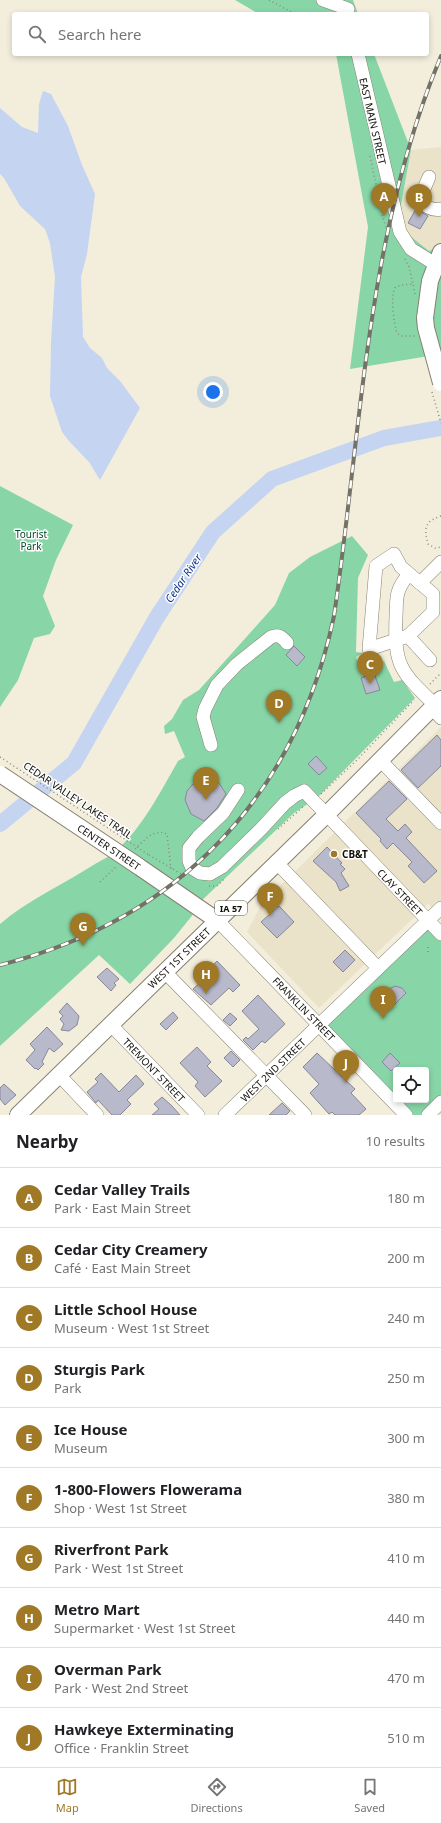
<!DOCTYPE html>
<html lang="en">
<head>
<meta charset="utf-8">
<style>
	body { margin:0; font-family:"Noto Sans",sans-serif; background:#f6f6f6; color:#202124 }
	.controls { position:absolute; right:12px; bottom:12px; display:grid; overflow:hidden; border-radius:4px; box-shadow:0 2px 6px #0003 }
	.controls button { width:36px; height:36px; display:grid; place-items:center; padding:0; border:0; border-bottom:1px solid #e0e0e0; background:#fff; color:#202124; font:20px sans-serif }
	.you { position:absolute; left:213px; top:392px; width:14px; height:14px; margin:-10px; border:3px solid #fff; border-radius:50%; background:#1a73e8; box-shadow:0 0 0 6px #1a73e833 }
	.badge { display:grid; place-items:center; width:26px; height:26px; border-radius:50%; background:#a07927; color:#fff; font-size:13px; font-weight:700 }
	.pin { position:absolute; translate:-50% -33px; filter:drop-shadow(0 1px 2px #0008) }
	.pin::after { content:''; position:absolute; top:21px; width:14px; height:12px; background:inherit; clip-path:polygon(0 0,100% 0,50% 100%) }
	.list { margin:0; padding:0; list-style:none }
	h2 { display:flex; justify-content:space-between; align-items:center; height:52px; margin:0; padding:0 16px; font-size:17px }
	h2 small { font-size:13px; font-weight:400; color:#757577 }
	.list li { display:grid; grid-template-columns:26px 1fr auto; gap:12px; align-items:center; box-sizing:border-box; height:60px; padding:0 16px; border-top:1px solid #e0e0e0 }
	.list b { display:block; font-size:15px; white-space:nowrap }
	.list p { margin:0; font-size:13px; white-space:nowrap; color:#757577 }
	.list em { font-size:13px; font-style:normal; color:#757577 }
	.icon { flex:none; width:22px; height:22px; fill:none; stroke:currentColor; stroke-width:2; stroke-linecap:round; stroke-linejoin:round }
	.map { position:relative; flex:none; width:441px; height:1115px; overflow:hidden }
	.search { position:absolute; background:#fff; box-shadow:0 2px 6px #0003; left:12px; right:12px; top:12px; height:44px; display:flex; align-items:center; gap:10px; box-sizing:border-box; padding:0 14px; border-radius:4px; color:#757577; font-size:15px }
	.sheet { height:652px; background:#fff }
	nav { display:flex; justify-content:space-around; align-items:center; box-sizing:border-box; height:56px; border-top:1px solid #e0e0e0; background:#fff; font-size:11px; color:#757577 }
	nav a { display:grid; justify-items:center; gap:2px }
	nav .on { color:#a07927 }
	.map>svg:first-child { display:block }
	.built { fill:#eae3c9 }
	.green { fill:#88d6a7; fill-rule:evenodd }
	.water { fill:#c4d4f1 }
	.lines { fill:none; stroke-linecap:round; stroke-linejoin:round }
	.river { stroke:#c4d4f1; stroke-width:16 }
	.building { fill:#b8bacc; stroke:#868899 }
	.minor-casing { stroke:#868171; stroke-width:14 }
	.major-casing { stroke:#868171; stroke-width:18 }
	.path { stroke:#8d897d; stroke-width:1.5; stroke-dasharray:1 3; stroke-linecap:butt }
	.minor { stroke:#fff; stroke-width:13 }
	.major { stroke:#fff; stroke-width:16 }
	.rail-casing { stroke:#747166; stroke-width:4 }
	.rail { stroke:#fff; stroke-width:2.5; stroke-dasharray:8; stroke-linecap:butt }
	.major-bridge-casing { stroke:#868171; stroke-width:18; stroke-linecap:butt }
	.path-bridge { stroke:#8d897d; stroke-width:1.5; stroke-dasharray:1 3; stroke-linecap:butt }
	.major-bridge { stroke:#fff; stroke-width:16 }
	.poi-dot { fill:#a07927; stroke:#fff; stroke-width:1.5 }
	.labels { text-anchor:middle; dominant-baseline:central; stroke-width:3; stroke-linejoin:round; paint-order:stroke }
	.shield { fill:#fff; stroke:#585753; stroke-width:1 }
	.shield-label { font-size:9px; font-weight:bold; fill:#110f09 }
	.street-label { font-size:10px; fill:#110f09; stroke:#fff }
	.park-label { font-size:10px; fill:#004929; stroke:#fff }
	.poi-label { font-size:10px; font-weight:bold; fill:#110f09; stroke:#fff; text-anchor:start }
	.water-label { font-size:11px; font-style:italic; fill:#113384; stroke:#fff }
</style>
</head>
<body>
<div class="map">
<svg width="441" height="1115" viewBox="0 0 441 1115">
	<rect width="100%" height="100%" fill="#f3eedc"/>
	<g class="built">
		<polygon points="441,147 441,245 429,251 404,231 401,205 411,150"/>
		<polygon points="441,727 441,917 428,904 319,1008 247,932 261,905"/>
	</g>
	<g class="green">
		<polygon points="235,0 353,0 358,14 259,14"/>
		<polygon points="336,54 374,54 411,150 401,205 404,231 429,251 441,245 441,354 350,369 368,227"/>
		<polygon points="0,486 73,525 56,560 43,596 55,626 50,634 34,638 18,680 0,707"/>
		<path d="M352 536 368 555 358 578 356 652 363 653 356 657 360 667 368 664 370 667 384 661 394 682 402 680 415 698 318 797 294 813 197 905 199 907 174 938 130 984 99 955 0 1046V924C28 900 64 884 95 864 102 860 110 856 116 851 142 828 161 791 178 761L185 757 174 731 165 734 164 726 172 719 183 700 199 690 275 605 289 573 310 557Z"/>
		<path d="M428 920 441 934V1102L428 1115H406L319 1025ZM396 1070H426V1100H396Z"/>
	</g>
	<polygon class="water" points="43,91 51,94 68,126 82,165 95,194 87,254 81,277 83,337 90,348 102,358 107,368 120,381 140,408 100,480 89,462 69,441 62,432 50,396 51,342 55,277 50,243 45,229 20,206 4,178 0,174 0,108 22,127 38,133 39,104"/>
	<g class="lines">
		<polyline class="river" points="0,824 74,763 157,617 213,532 272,479 384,438 441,428"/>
	</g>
	<g class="building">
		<polygon points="416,209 428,216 420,229 408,223"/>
		<polygon points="294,646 305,657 297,666 286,655"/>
		<polygon points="374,673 380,690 366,694 361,678"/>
		<polygon points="437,735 441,740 441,766 418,788 401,770"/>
		<polygon points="316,756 327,768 319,775 308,764"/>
		<polygon points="206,779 219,783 226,794 217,808 204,821 191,814 185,800 187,791 193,784"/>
		<polygon points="389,781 407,799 386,819 398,831 405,824 412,832 406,838 437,871 424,883 408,866 412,862 393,843 387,849 380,841 381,839 356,813"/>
		<polygon points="327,847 342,863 340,864 345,869 341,873 349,886 340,891 336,882 313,861"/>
		<polygon points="279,906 294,922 277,938 261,922"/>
		<polygon points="345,950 355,960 343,972 333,962"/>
		<polygon points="217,961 240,985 233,992 229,988 211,1005 193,989 213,971 210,968"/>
		<polygon points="107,968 119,979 114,983 116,985 111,991 97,977"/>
		<polygon points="395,986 402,988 406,993 392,1007 387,1002 386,995 389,989"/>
		<polygon points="258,995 285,1024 265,1043 262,1041 253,1050 243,1040 246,1037 248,1039 259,1029 242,1011"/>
		<polygon points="67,1003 79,1016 77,1025 69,1031 61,1030 64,1024 60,1019 63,1016 59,1012"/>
		<polygon points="173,1012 178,1018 166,1030 160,1024"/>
		<polygon points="230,1013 237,1019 230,1026 223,1020"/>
		<polygon points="47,1027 63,1044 54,1052 49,1048 42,1062 44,1064 38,1070 36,1068 35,1069 26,1060 35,1050 30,1044"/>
		<polygon points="197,1047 211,1062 207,1066 222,1081 205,1097 195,1086 198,1082 180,1063"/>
		<polygon points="231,1051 240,1060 233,1067 224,1058"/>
		<polygon points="317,1053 355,1089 351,1093 366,1109 359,1115 335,1115 332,1112 329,1114 310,1093 319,1084 303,1067"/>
		<polygon points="390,1053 400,1063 391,1071 382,1062"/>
		<polygon points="101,1073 119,1092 136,1075 144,1084 127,1100 131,1104 120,1115 112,1115 98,1100 96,1103 87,1092 98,1082 95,1079"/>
		<polygon points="4,1084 16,1095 5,1105 0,1099 0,1088"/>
		<polygon points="162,1097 172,1106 180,1115 152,1115 159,1109 154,1104"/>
		<polygon points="282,1103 290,1111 286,1115 269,1115"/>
	</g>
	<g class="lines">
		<g class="minor-casing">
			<g id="minor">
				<polyline points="323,0 348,9"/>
				<polyline points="358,54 400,232 411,249 435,264"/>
				<path d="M429 177 421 196 420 201C426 207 433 211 441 209"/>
				<path d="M405 579C395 593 397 599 396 616 394 666 400 671 435 705"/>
				<polyline points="420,583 401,567 394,554 376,566 369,649 408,636 430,660"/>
				<polyline points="408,636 433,612 433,594 420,583 441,562"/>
				<polyline points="432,708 441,718"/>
				<path d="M211 745 203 717 205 709 217 685 237 664 271 637C279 634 282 637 287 643"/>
				<polyline points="380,760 441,823"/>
				<polyline points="238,790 223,813 198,837 189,848 189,861 192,868 200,873 210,874 222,867 261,829 285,803 294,796 304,791 441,934"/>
				<polyline points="277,863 378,968"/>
				<polyline points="218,921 406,1115"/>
				<polyline points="165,972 305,1115"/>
				<polyline points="110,1024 198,1115"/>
				<polyline points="59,1075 97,1115"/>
				<polyline points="225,1115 441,908"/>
				<polyline points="428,1115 441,1102"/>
			</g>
		</g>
		<g class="major-casing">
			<g id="major">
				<polyline points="425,318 430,281 441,252"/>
				<polyline points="138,866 218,921"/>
				<polyline points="18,1115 327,814 441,699"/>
			</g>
		</g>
		<g class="path">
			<polyline points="269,0 295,14"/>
			<polyline points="370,156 383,218 387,230"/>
			<polyline points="405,259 409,267 413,284"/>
			<path d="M415 294 413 284C408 285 399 284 395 288 390 295 394 325 397 333L401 336H415"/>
			<path d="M441 516C424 522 424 528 428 544L435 548 441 547"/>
			<polyline points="430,684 441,673"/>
			<polyline points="321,794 357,760 414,700"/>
			<polyline points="278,829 304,806"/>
			<path d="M135 849C145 840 153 828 167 834L171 869"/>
			<polyline points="149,855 183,875"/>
			<polyline points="100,882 116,867"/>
			<polyline points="209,886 217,886 224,879"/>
			<polyline points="428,952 428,945"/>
		</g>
		<use href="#minor" class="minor"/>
		<use href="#major" class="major"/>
		<g class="rail-casing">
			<path id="rail" d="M0 965C179 920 296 796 334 616 362 426 366 236 441 56"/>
		</g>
		<use href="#rail" class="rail"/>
		<g class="major-bridge-casing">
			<g id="major-bridge">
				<polyline points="425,318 426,328 441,383"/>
				<polyline points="0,774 138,866"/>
			</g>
		</g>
		<g class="path-bridge">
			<polyline points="432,392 441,423"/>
			<polyline points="0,757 149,855"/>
		</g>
		<use href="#major-bridge" class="major-bridge"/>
	</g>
	<circle class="poi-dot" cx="334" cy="854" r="4"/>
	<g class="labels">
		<rect class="shield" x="215" y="901" width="32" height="14" rx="3"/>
		<g class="shield-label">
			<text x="231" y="908">IA 57</text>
		</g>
		<g class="street-label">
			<text transform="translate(373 121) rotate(77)">EAST MAIN STREET</text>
			<text transform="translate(78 800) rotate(34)">CEDAR VALLEY LAKES TRAIL</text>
			<text transform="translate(109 847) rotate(34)">CENTER STREET</text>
			<text transform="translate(400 892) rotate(46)">CLAY STREET</text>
			<text transform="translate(179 958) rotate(-44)">WEST 1ST STREET</text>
			<text transform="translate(304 1009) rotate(46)">FRANKLIN STREET</text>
			<text transform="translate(154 1070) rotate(46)">TREMONT STREET</text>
			<text transform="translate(273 1070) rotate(-44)">WEST 2ND STREET</text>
		</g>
		<g class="park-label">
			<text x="31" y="534">Tourist<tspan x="31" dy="12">Park</tspan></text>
		</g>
		<g class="poi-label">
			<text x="342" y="854">CB&amp;T</text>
		</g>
		<g class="water-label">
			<text transform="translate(183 578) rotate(-56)">Cedar River</text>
		</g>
	</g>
</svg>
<div class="controls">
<button><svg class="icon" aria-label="locate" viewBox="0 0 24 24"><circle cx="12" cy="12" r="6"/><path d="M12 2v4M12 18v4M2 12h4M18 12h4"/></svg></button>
</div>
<div class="you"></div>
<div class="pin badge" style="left:384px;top:216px">A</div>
<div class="pin badge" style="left:419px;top:217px">B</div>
<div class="pin badge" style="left:370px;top:684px">C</div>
<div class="pin badge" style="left:279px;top:723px">D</div>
<div class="pin badge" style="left:206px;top:800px">E</div>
<div class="pin badge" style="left:270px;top:916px">F</div>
<div class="pin badge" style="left:83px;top:946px">G</div>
<div class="pin badge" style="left:206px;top:994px">H</div>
<div class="pin badge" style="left:383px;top:1019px">I</div>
<div class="pin badge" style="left:346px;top:1083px">J</div>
<div class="search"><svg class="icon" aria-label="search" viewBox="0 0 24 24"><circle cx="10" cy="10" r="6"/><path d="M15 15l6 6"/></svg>Search here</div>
</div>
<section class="sheet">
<h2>Nearby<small>10 results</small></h2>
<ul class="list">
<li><span class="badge">A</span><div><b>Cedar Valley Trails</b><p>Park · East Main Street</p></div><em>180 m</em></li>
<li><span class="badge">B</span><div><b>Cedar City Creamery</b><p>Café · East Main Street</p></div><em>200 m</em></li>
<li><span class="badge">C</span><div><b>Little School House</b><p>Museum · West 1st Street</p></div><em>240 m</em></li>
<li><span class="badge">D</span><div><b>Sturgis Park</b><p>Park</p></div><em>250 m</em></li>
<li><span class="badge">E</span><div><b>Ice House</b><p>Museum</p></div><em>300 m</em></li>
<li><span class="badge">F</span><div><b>1-800-Flowers Flowerama</b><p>Shop · West 1st Street</p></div><em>380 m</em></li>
<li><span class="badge">G</span><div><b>Riverfront Park</b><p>Park · West 1st Street</p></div><em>410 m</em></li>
<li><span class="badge">H</span><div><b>Metro Mart</b><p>Supermarket · West 1st Street</p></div><em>440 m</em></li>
<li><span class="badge">I</span><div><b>Overman Park</b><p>Park · West 2nd Street</p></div><em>470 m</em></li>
<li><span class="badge">J</span><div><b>Hawkeye Exterminating</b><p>Office · Franklin Street</p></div><em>510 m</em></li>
</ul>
</section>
<nav>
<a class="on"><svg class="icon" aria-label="map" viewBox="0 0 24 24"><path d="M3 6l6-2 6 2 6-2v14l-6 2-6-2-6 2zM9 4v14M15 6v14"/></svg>Map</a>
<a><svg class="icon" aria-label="directions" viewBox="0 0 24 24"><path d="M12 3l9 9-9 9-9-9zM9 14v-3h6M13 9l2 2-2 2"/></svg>Directions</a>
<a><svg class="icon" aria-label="saved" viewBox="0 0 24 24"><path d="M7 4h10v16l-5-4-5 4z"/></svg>Saved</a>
</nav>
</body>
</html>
